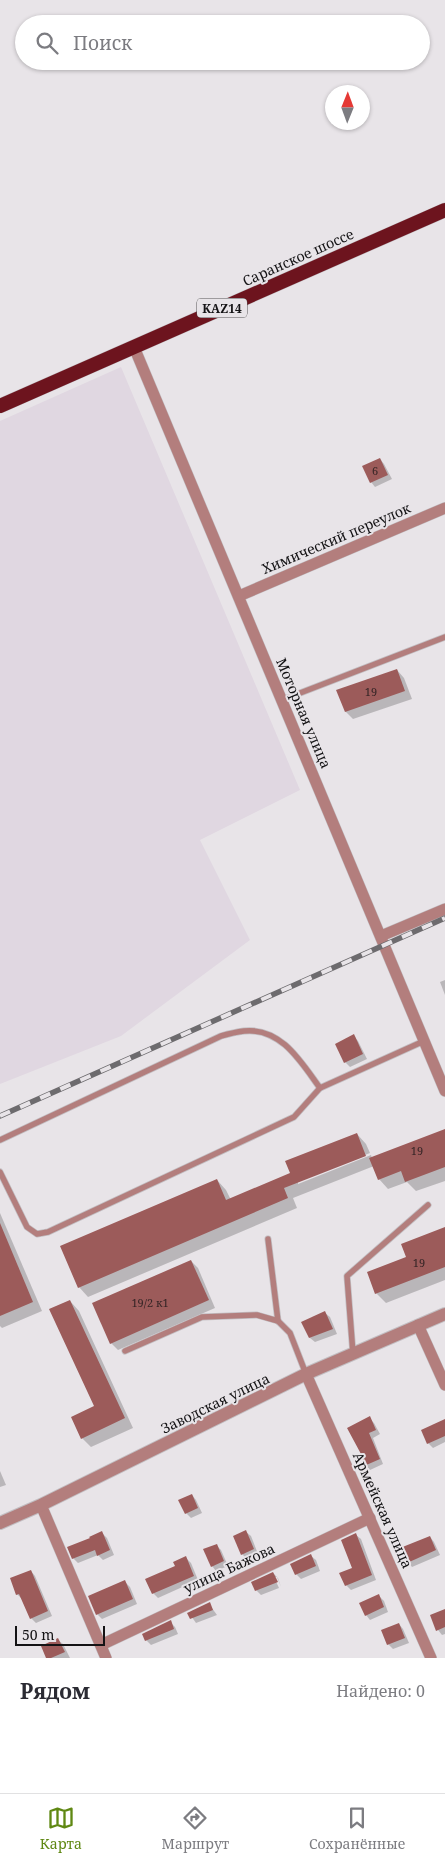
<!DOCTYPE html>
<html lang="ru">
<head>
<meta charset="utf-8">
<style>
	body { margin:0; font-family:"Noto Serif",serif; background:#f7f7f7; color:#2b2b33 }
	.compass { position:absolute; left:325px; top:85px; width:45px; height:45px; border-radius:50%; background:#fff; box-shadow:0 1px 4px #0004; rotate:1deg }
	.scale { position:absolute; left:15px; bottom:12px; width:90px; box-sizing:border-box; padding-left:5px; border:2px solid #141315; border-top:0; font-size:14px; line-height:18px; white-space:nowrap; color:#141315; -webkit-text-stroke:4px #e8e4e8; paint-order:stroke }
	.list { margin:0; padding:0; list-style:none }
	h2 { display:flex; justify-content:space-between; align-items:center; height:65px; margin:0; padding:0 20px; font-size:21px }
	h2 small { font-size:16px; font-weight:400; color:#7c7c81 }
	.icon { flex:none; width:28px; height:28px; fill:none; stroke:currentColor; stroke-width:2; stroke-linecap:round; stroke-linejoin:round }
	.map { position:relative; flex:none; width:445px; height:1658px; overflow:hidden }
	.search { position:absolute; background:#fff; box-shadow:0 1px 4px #0004; left:15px; right:15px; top:15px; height:55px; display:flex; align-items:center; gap:12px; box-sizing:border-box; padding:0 18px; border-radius:28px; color:#7c7c81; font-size:19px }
	.sheet { height:135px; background:#fff }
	nav { display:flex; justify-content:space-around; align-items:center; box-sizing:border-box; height:70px; border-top:1px solid #e1e1e2; background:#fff; font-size:14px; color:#7c7c81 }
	nav a { display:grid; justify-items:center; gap:2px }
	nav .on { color:#5f8813 }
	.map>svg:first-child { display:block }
	.built { fill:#e0d7e1 }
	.shadow { fill:#0003 }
	.building { fill:#9c5b5a }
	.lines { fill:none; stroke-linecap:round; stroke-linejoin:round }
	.service-casing { stroke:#c2bec2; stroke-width:7 }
	.minor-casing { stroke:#c2bec2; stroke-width:12 }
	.tertiary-casing { stroke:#c2bec2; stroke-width:14 }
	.trunk-casing { stroke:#c2bec2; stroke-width:15 }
	.service { stroke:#b37e7d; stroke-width:5.5 }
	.minor { stroke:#b37e7d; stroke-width:11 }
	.tertiary { stroke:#b37e7d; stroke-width:12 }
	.trunk { stroke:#6d141e; stroke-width:14 }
	.rail-casing { stroke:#6d6b6e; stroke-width:5.5 }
	.rail { stroke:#e8e4e8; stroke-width:4; stroke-dasharray:11; stroke-linecap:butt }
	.labels { text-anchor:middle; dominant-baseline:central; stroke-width:4; stroke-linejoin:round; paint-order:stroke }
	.number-label { font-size:11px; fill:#362526 }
	.shield { fill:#e8e4e8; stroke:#545254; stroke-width:1 }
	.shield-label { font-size:12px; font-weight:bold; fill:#141315 }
	.street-label { font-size:14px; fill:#141315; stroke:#e8e4e8 }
</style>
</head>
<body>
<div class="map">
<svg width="445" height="1658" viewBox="0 0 445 1658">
	<rect width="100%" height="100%" fill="#e8e4e8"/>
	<polygon class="built" points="121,367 300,790 200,840 250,940 121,1036 0,1084 0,421"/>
	<g class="shadow">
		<polygon points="380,459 384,464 392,479 375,487 371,482"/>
		<polygon points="397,670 404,678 412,699 353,719 346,712 338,691"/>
		<polygon points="445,980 445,995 440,982"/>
		<polygon points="354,1036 358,1041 367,1059 350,1067 345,1062"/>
		<polygon points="445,1130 445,1181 416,1191 407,1182 388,1189 379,1179 374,1166 293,1198 297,1208 88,1297 79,1287 217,1180 226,1190 231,1200 291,1174 357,1134 366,1144 370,1153 298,1181 298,1184 371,1155 372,1158"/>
		<polygon points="0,1213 42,1311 2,1328 0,1326"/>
		<polygon points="445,1228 445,1280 386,1303 376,1293 407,1258"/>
		<polygon points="191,1261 198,1268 215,1308 118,1350 111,1343"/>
		<polygon points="70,1301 79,1311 133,1428 91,1447 82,1438 96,1407"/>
		<polygon points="325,1313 330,1317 337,1334 315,1342 310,1338 303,1322"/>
		<polygon points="369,1418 374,1423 380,1434 373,1438 383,1464 370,1470 365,1465"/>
		<polygon points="445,1424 445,1442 433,1448 428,1443"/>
		<polygon points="0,1471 6,1485 0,1487"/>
		<polygon points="192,1495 196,1500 202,1513 191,1518 186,1513"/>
		<polygon points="246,1532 251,1536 258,1554 247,1559 242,1554"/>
		<polygon points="102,1533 107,1538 114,1555 103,1560 98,1555 78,1563 73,1558"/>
		<polygon points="356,1535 361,1539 376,1580 351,1590 346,1585 354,1568"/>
		<polygon points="430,1537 434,1542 440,1555 412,1567 408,1562"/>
		<polygon points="216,1545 221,1550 228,1566 216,1571 212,1566"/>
		<polygon points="311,1556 316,1560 320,1571 301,1579 296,1574"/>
		<polygon points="186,1558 191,1563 198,1580 158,1598 153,1593"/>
		<polygon points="31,1571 35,1576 52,1616 36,1623 31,1618 22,1599 17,1594"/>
		<polygon points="273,1573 278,1578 281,1587 277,1577 274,1577 279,1588 261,1595 256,1590"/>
		<polygon points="125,1582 130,1587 137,1604 102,1619 97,1614"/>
		<polygon points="379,1596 384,1601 388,1612 370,1620 366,1615"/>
		<polygon points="209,1604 217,1615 196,1623 189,1613"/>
		<polygon points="445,1610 445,1634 442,1635 438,1630"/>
		<polygon points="170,1622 175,1627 178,1634 151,1645 146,1640"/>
		<polygon points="399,1624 403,1629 409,1643 393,1649 388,1644"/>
		<polygon points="58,1640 63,1644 70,1658 48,1658"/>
	</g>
	<g class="building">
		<polygon points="380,458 388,475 370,483 362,466"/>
		<polygon points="397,669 405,691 345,712 336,690"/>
		<polygon points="354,1034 363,1054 344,1063 335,1044"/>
		<polygon points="445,1129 445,1167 405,1182 401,1171 378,1180 369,1158"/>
		<polygon points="357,1133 366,1156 284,1188 288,1198 78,1288 60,1246 217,1179 226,1200 290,1173 285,1161"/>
		<polygon points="0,1223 33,1302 0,1316"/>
		<polygon points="445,1227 445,1267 375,1294 367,1272 406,1257 401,1244"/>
		<polygon points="191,1260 209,1300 110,1344 92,1303"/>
		<polygon points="70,1300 125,1418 81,1439 71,1417 94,1406 49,1309"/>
		<polygon points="325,1311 333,1329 309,1338 301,1322"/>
		<polygon points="370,1416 376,1430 369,1433 380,1459 364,1466 359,1455 361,1454 347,1428"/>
		<polygon points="445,1419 445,1436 427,1444 421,1430"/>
		<polygon points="192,1494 198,1508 185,1514 178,1500"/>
		<polygon points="246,1530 254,1549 241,1555 233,1536"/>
		<polygon points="102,1531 110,1550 97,1556 95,1550 72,1559 67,1547 90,1538 89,1537"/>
		<polygon points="356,1533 372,1575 345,1586 339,1573 352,1568 341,1540"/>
		<polygon points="430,1536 436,1550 407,1563 400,1548"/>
		<polygon points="217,1544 224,1561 211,1567 203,1549"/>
		<polygon points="311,1554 316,1566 295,1575 290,1564"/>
		<polygon points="186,1556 194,1576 152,1594 145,1579 175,1566 173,1562"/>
		<polygon points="31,1570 48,1611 30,1619 19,1594 16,1595 10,1578"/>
		<polygon points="273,1572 278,1582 255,1591 251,1582"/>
		<polygon points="125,1580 133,1599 96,1615 88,1596"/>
		<polygon points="379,1594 384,1607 365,1616 359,1603"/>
		<polygon points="210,1602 213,1610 190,1619 187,1613"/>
		<polygon points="445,1609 445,1627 436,1631 430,1615"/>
		<polygon points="171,1620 174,1629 145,1641 142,1634"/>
		<polygon points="399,1623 405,1638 387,1645 381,1630"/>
		<polygon points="58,1638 65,1652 51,1658 46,1658 41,1646"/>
	</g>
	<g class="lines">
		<g class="service-casing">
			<g id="service">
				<polyline points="282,700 445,637"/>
				<path d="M0 1140 221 1036C228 1034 236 1032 244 1031 281 1027 301 1062 320 1088"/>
				<polyline points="0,1172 27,1227 37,1234 48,1232 294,1117 320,1088 424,1041"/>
				<polyline points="268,1239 278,1321"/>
				<polyline points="125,1351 202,1317 257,1315 278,1321 290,1333 306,1374"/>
				<polyline points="353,1354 347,1276 428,1205"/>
			</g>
		</g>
		<g class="minor-casing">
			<g id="minor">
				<polyline points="134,347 445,1091"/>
				<polyline points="239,596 445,508"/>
				<polyline points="381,936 445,909"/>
				<polyline points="418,1325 445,1385"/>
				<polyline points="306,1374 431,1658"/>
				<polyline points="41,1505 106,1658"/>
				<polyline points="101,1645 370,1518"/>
			</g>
		</g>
		<g class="tertiary-casing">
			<polyline id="tertiary" points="0,1523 41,1505 306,1374 445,1314"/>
		</g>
		<g class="trunk-casing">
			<polyline id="trunk" points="0,406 445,210"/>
		</g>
		<use href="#service" class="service"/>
		<use href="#minor" class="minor"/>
		<use href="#tertiary" class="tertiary"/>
		<use href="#trunk" class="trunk"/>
		<g class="rail-casing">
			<polyline id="rail" points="0,1116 445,918"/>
		</g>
		<use href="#rail" class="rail"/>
	</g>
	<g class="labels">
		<g class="number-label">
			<text x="375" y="470">6</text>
			<text x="371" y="691">19</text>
			<text x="417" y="1150">19</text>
			<text x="419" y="1262">19</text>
			<text x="150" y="1302">19/2 к1</text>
		</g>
		<rect class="shield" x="197" y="298.5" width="50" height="19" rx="4"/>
		<g class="shield-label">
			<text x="222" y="308">KAZ14</text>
		</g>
		<g class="street-label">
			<text transform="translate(298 257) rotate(-24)">Саранское шоссе</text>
			<text transform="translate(336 538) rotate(-23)">Химический переулок</text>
			<text transform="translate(304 713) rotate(67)">Моторная улица</text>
			<text transform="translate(215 1403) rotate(-26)">Заводская улица</text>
			<text transform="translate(383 1510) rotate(66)">Армейская улица</text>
			<text transform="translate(229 1568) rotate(-25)">улица Бажова</text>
		</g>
	</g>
</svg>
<svg class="compass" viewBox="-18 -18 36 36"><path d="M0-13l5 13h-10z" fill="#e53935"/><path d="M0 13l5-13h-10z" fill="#7c7c81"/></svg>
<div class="scale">50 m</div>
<div class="search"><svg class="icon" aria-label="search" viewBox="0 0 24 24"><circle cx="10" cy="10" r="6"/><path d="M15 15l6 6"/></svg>Поиск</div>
</div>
<section class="sheet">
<h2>Рядом<small>Найдено: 0</small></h2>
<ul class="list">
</ul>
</section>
<nav>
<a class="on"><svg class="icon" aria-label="map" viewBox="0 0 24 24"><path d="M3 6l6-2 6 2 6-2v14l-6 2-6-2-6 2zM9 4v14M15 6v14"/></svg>Карта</a>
<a><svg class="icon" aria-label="directions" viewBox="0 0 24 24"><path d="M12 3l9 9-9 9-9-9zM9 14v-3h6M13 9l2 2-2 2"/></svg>Маршрут</a>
<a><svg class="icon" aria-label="saved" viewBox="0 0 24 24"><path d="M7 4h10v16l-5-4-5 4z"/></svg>Сохранённые</a>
</nav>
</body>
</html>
